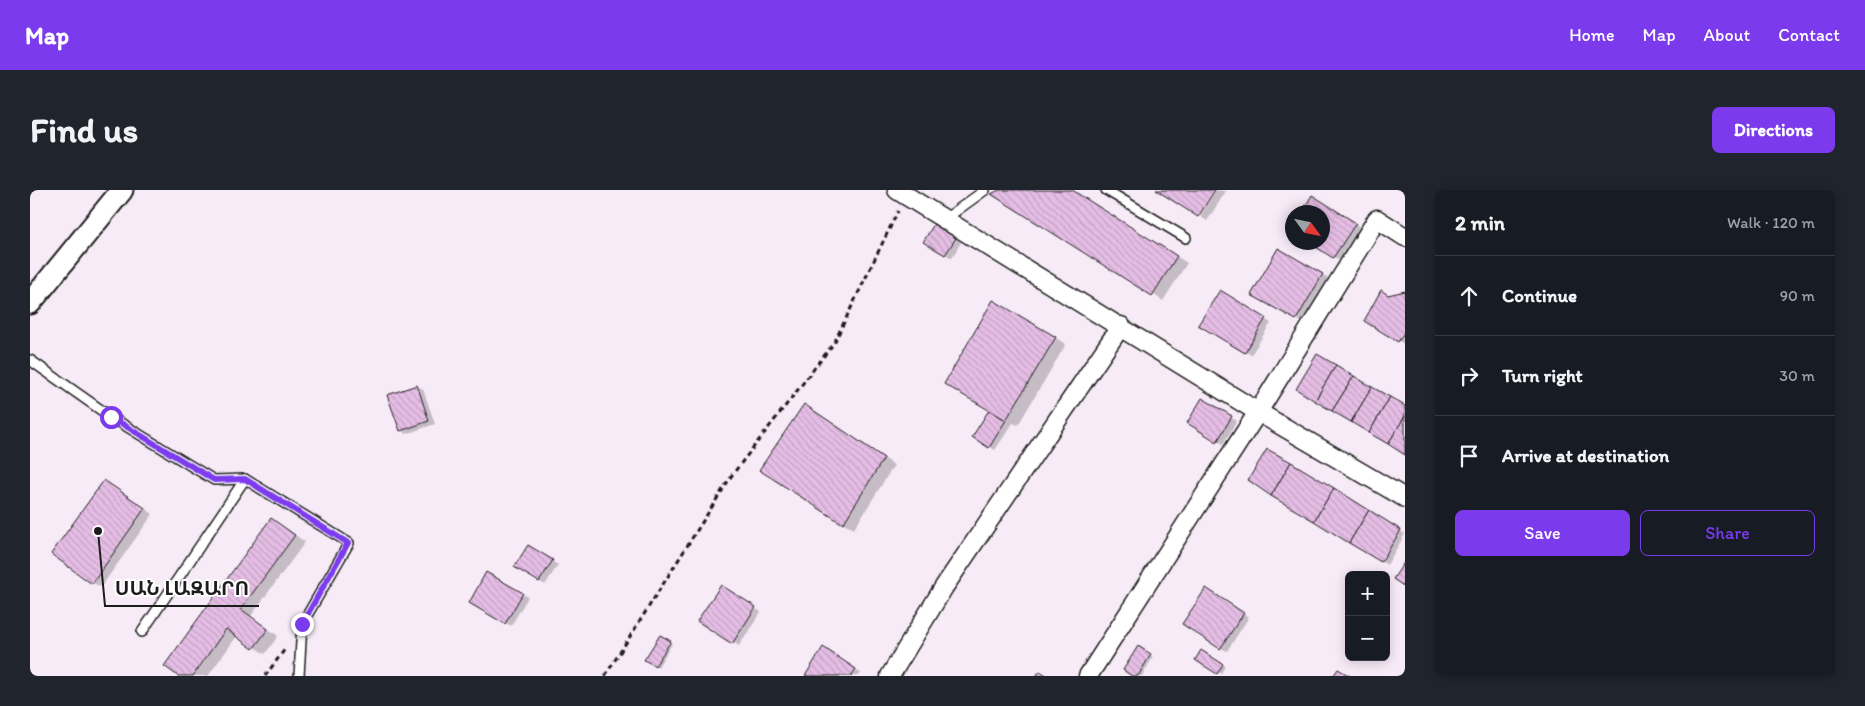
<!DOCTYPE html>
<html lang="en">
<head>
<meta charset="utf-8">
<style>
	body { margin:0; font-family:Itim,"Noto Sans Armenian",sans-serif; background:#20242c; color:#f1f3f6 }
	.controls { position:absolute; right:15px; bottom:15px; display:grid; overflow:hidden; border-radius:8px; box-shadow:0 2px 12px #0003 }
	.controls button { width:45px; height:45px; display:grid; place-items:center; padding:0; border:0; border-bottom:1px solid #363941; background:#171b24; color:#f1f3f6; font:25px sans-serif }
	.compass { position:absolute; left:1255px; top:15px; width:45px; height:45px; border-radius:50%; background:#171b24; box-shadow:0 2px 12px #0003; rotate:123deg }
	.stop { position:absolute; width:15px; height:15px; margin:-11px; border:4px solid #7c3aed; border-radius:50%; background:#fff }
	.stop.end { background:#7c3aed; border-color:#fff; box-shadow:0 1px 5px #0008 }
	.list { margin:0; padding:0; list-style:none }
	h2 { display:flex; justify-content:space-between; align-items:center; height:65px; margin:0; padding:0 20px; font-size:21px }
	h2 small { font-size:16px; font-weight:400; color:#9ea1a6 }
	.list li { display:grid; grid-template-columns:32px 1fr auto; gap:15px; align-items:center; box-sizing:border-box; height:80px; padding:0 20px; border-top:1px solid #363941 }
	.list b { display:block; font-size:19px; white-space:nowrap }
	.list em { font-size:16px; font-style:normal; color:#9ea1a6 }
	.actions { display:flex; gap:10px; padding:15px 20px }
	.actions a { flex:1; padding:11px 0; border:1px solid #7c3aed; border-radius:8px; text-align:center; font-size:18px; color:#7c3aed }
	.actions .main { background:#7c3aed; color:#fff }
	.icon { flex:none; width:28px; height:28px; fill:none; stroke:currentColor; stroke-width:2; stroke-linecap:round; stroke-linejoin:round }
	.map { position:relative; flex:none; width:1375px; height:486px; overflow:hidden; border-radius:8px }
	header { display:flex; align-items:center; gap:30px; box-sizing:border-box; height:70px; padding:0 25px; background:#7c3aed; color:#fff }
	header strong { font-size:24px }
	nav { display:flex; gap:28px; margin-inline-start:auto; font-size:18px }
	.intro { display:flex; align-items:center; justify-content:space-between; box-sizing:border-box; height:120px; padding:0 30px }
	h1 { margin:0; font-size:35px }
	.button { padding:12px 22px; border-radius:8px; background:#7c3aed; color:#fff; font-size:18px; font-weight:700 }
	main { display:flex; gap:30px; padding:0 30px }
	aside { flex:1; background:#171b24; border-radius:8px; box-shadow:0 2px 12px #0003 }
	.map>svg:first-child { display:block }
	.shadow { fill:#0003 }
	.building { fill:url(#building-back-hatch); stroke:#1c1c1c }
	.lines { fill:none; stroke-linecap:round; stroke-linejoin:round }
	.service-casing { stroke:#1c1c1c; stroke-width:12 }
	.minor-casing { stroke:#1c1c1c; stroke-width:21 }
	.tertiary-casing { stroke:#1c1c1c; stroke-width:25 }
	.path { stroke:#1c1c1c; stroke-width:3; stroke-dasharray:5 4; stroke-linecap:butt }
	.service { stroke:#fff; stroke-width:9 }
	.minor { stroke:#fff; stroke-width:18 }
	.tertiary { stroke:#fff; stroke-width:21 }
	.route { stroke:#7c3aed; stroke-width:6 }
	.leader { fill:none; stroke:#1c1c1c; stroke-width:2 }
	.callout-dot { fill:#1c1c1c; stroke:#fff; stroke-width:2 }
	.callout-label { font-size:20px; text-anchor:middle; font-weight:bold; fill:#1c1c1c; stroke:#fff; stroke-width:4; stroke-linejoin:round; paint-order:stroke }
</style>
</head>
<body>
<header>
<strong>Map</strong>
<nav><a>Home</a><a>Map</a><a>About</a><a>Contact</a></nav>
</header>
<div class="intro"><h1>Find us</h1><a class="button">Directions</a></div>
<main>
<div class="map">
<svg width="1375" height="486" viewBox="0 0 1375 486">
	<defs>
		<pattern id="building-back-hatch" width="6" height="6" patternUnits="userSpaceOnUse" patternTransform="scale(1.25)"><rect width="6" height="6" fill="#e5bde5"/><path d="M-1 5l2 2M0 0l6 6M5-1l2 2" fill="none" stroke="#c4a2c4"/></pattern>
	</defs>
	<rect width="100%" height="100%" fill="#f7ebf7"/>
	<filter id="ink" filterUnits="userSpaceOnUse"><feTurbulence type="fractalNoise" baseFrequency=".02" numOctaves="2"/><feDisplacementMap in="SourceGraphic" scale="10" xChannelSelector="R" yChannelSelector="G"/><feConvolveMatrix kernelMatrix="1 2 1 2 8 2 1 2 1" color-interpolation-filters="sRGB"/></filter>
	<g filter="url(#ink)">
		<g class="shadow">
			<polygon points="972,0 1041,0 1157,73 1133,111"/>
			<polygon points="1186,0 1196,1 1177,31 1170,26"/>
			<polygon points="1283,7 1333,39 1312,72 1281,52 1292,52 1292,22 1273,22"/>
			<polygon points="905,36 931,52 922,68 895,52"/>
			<polygon points="1249,60 1301,90 1275,134 1223,104"/>
			<polygon points="1190,102 1241,133 1221,165 1170,134"/>
			<polygon points="1375,102 1375,153 1374,154 1336,130 1358,106"/>
			<polygon points="964,112 1036,154 988,235 983,233 965,260 943,246 960,220"/>
			<polygon points="387,196 393,199 405,234 376,244 371,240"/>
			<polygon points="1173,210 1207,231 1193,254 1158,233"/>
			<polygon points="785,221 864,275 824,339 814,333"/>
			<polygon points="1267,277 1375,344 1357,375 1219,290"/>
			<polygon points="75,291 123,324 71,397 63,393"/>
			<polygon points="252,336 275,352 221,426 248,446 235,464 207,446 178,486 150,486"/>
			<polygon points="498,357 528,375 515,395 486,377"/>
			<polygon points="457,384 498,407 481,436 441,412"/>
			<polygon points="697,400 731,422 709,456 669,431"/>
			<polygon points="1182,403 1219,427 1197,461 1191,458"/>
			<polygon points="630,446 642,454 628,477 616,469"/>
			<polygon points="1108,458 1123,467 1112,486 1104,486"/>
			<polygon points="1172,461 1195,476 1191,484 1167,469"/>
			<polygon points="799,462 831,483 829,486 776,486"/>
		</g>
		<g class="building">
			<polygon points="969,0 1042,0 1147,66 1122,106 961,4"/>
			<polygon points="1126,0 1185,0 1168,27"/>
			<polygon points="1282,5 1326,33 1303,68 1278,52 1292,52 1292,22 1272,22"/>
			<polygon points="904,34 926,48 915,65 893,52"/>
			<polygon points="1248,58 1293,84 1266,130 1221,105"/>
			<polygon points="1190,100 1236,128 1215,163 1168,135"/>
			<polygon points="1351,100 1358,105 1375,101 1375,141 1368,152 1334,131"/>
			<polygon points="963,110 1026,147 976,230 914,194"/>
			<polygon points="1287,164 1306,175 1285,211 1266,199"/>
			<polygon points="1306,175 1324,186 1302,221 1285,211"/>
			<polygon points="1324,186 1342,197 1321,232 1302,221"/>
			<polygon points="387,195 399,231 370,241 357,205"/>
			<polygon points="1342,197 1360,207 1339,243 1321,232"/>
			<polygon points="1360,207 1375,216 1375,226 1358,254 1339,243"/>
			<polygon points="1172,208 1202,226 1187,252 1157,233"/>
			<polygon points="774,214 854,268 813,334 729,280"/>
			<polygon points="959,220 976,230 959,258 942,247"/>
			<polygon points="1375,226 1375,265 1358,254"/>
			<polygon points="1237,259 1261,272 1241,306 1218,290"/>
			<polygon points="1261,272 1304,298 1284,331 1241,306"/>
			<polygon points="74,290 115,318 62,394 21,364"/>
			<polygon points="1304,298 1339,320 1319,353 1284,331"/>
			<polygon points="1339,320 1371,340 1351,372 1319,353"/>
			<polygon points="241,328 265,345 211,419 238,439 223,459 196,439 163,486 148,486 134,476"/>
			<polygon points="498,355 523,370 509,392 484,377"/>
			<polygon points="1375,371 1375,397 1363,389"/>
			<polygon points="456,382 493,403 475,434 439,413"/>
			<polygon points="691,395 726,417 702,454 667,431"/>
			<polygon points="1176,398 1214,423 1190,459 1152,434"/>
			<polygon points="630,445 641,451 625,476 614,470"/>
			<polygon points="1108,456 1121,464 1108,486 1102,486 1093,480"/>
			<polygon points="793,457 826,479 821,486 775,486"/>
			<polygon points="1171,460 1193,474 1187,484 1165,470"/>
			<polygon points="1308,479 1320,486 1303,486"/>
			<polygon points="1010,481 1018,486 1006,486"/>
		</g>
		<g class="lines">
			<g class="service-casing">
				<g id="service">
					<polyline points="1076,0 1156,48"/>
					<polyline points="915,29 955,0"/>
					<polyline points="0,170 81,227 184,290 215,289 319,353 272,434 269,486"/>
					<polyline points="112,442 215,289"/>
				</g>
			</g>
			<g class="minor-casing">
				<g id="minor">
					<polyline points="867,0 1228,222 1375,308"/>
					<polyline points="860,486 914,397 1091,136"/>
					<polyline points="1058,486 1228,222 1347,29 1375,47"/>
				</g>
			</g>
			<g class="tertiary-casing">
				<polyline id="tertiary" points="0,113 92,0"/>
			</g>
			<g class="path">
				<polyline points="235,486 255,459"/>
				<polyline points="575,486 702,285 804,153 868,21"/>
			</g>
			<use href="#service" class="service"/>
			<use href="#minor" class="minor"/>
			<use href="#tertiary" class="tertiary"/>
		</g>
	</g>
	<g class="lines" filter="url(#ink)">
		<polyline class="route" points="81,227 184,290 215,289 318,353 272,434"/>
	</g>
	<path class="leader" d="M68 341L75 416H229"/>
	<circle class="callout-dot" cx="68" cy="341" r="5"/>
	<g class="callout-label">
		<text x="152" y="405">ՍԱՆ ԼԱԶԱՐՈ</text>
	</g>
</svg>
<div class="controls">
<button>+</button>
<button>−</button>
</div>
<svg class="compass" viewBox="-18 -18 36 36"><path d="M0-13l5 13h-10z" fill="#e53935"/><path d="M0 13l5-13h-10z" fill="#9ea1a6"/></svg>
<div class="stop" style="left:81px;top:227px"></div>
<div class="stop end" style="left:272px;top:434px"></div>
</div>
<aside>
<h2>2 min<small>Walk · 120 m</small></h2>
<ul class="list">
<li><svg class="icon" aria-label="ahead" viewBox="0 0 24 24"><path d="M12 20V5M6 11l6-6 6 6"/></svg><div><b>Continue</b></div><em>90 m</em></li>
<li><svg class="icon" aria-label="right" viewBox="0 0 24 24"><path d="M7 20v-9h11M14 6l5 5-5 5"/></svg><div><b>Turn right</b></div><em>30 m</em></li>
<li><svg class="icon" aria-label="arrive" viewBox="0 0 24 24"><path d="M6 21V4h12l-3 4 3 4H6"/></svg><div><b>Arrive at destination</b></div></li>
</ul>
<div class="actions"><a class="main">Save</a><a>Share</a></div>
</aside>
</main>
</body>
</html>
